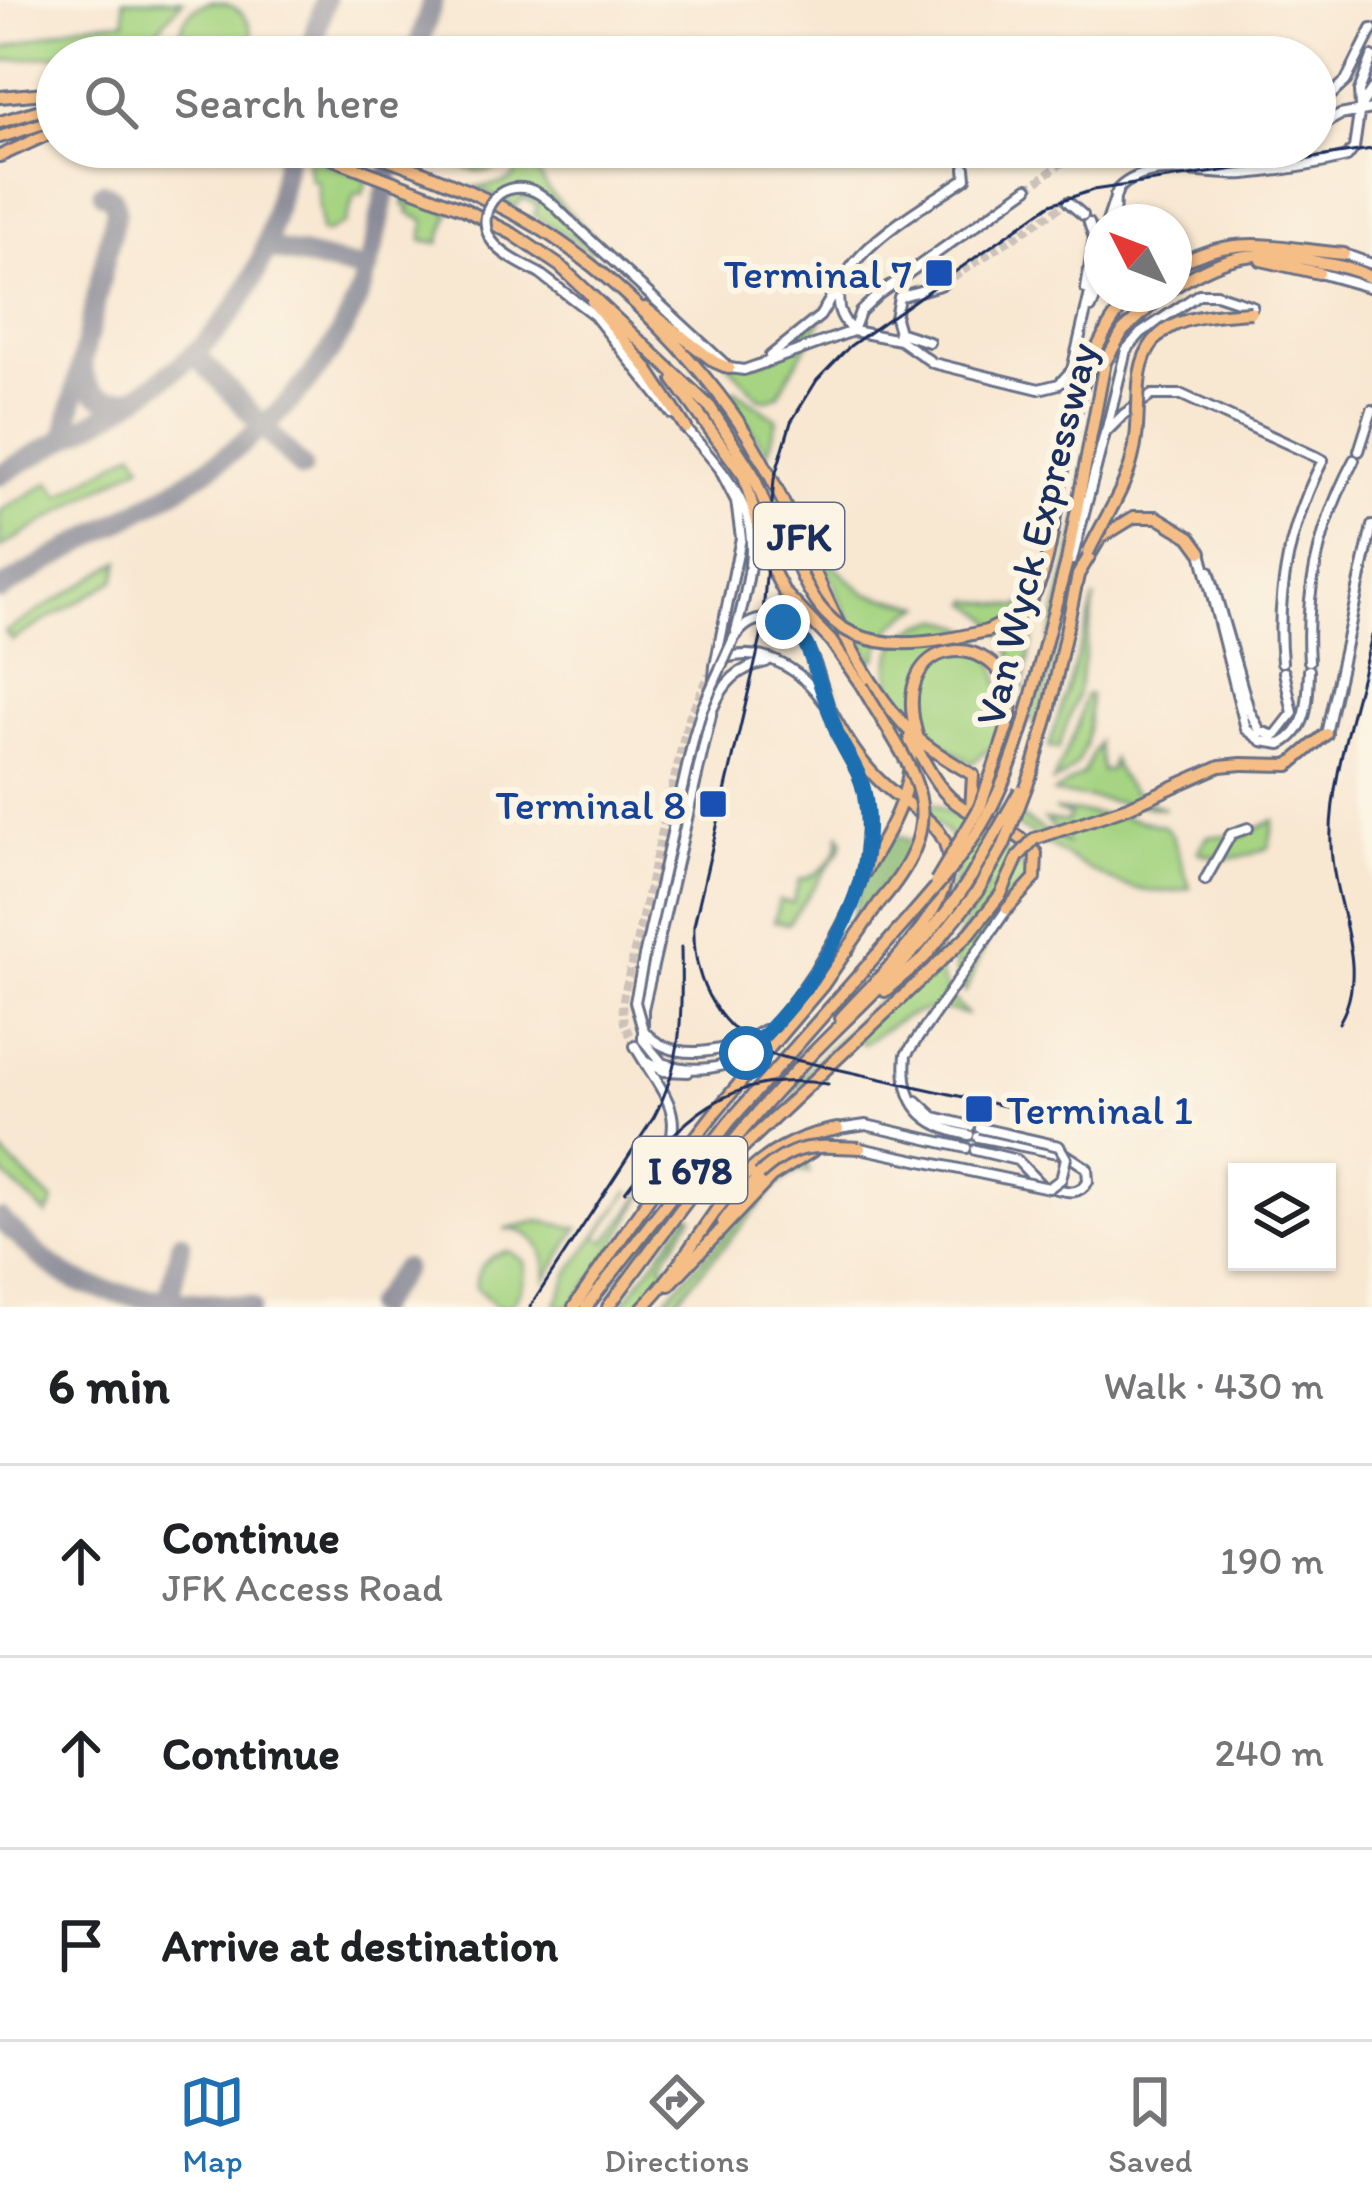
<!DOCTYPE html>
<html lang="en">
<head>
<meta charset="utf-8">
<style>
	body { margin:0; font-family:Itim,sans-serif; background:#f6f6f6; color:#202124 }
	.controls { position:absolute; right:36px; bottom:36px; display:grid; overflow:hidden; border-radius:0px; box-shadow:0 3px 9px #0004 }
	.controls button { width:108px; height:108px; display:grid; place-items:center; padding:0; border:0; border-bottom:3px solid #e0e0e0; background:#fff; color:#202124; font:60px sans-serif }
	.compass { position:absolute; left:1084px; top:204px; width:108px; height:108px; border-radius:50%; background:#fff; box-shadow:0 3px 9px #0004; rotate:312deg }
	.stop { position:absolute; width:36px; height:36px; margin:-27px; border:9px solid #1f6fb2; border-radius:50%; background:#fff }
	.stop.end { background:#1f6fb2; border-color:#fff; box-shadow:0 3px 12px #0008 }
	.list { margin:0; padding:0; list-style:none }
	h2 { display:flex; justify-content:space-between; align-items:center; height:156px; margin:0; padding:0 48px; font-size:51px }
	h2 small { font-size:39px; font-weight:400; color:#757577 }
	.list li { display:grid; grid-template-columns:78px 1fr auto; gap:36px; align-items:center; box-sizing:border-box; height:192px; padding:0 48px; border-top:3px solid #e0e0e0 }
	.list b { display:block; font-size:45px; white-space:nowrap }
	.list p { margin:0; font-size:39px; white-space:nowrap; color:#757577 }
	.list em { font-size:39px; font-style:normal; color:#757577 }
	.icon { flex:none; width:66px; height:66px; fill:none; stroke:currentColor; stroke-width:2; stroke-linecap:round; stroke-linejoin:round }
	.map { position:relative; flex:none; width:1372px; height:1307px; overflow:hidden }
	.search { position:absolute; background:#fff; box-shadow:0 3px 9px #0004; left:36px; right:36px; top:36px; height:132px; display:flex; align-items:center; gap:30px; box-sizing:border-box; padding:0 42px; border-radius:66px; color:#757577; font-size:45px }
	.sheet { height:732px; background:#fff }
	nav { display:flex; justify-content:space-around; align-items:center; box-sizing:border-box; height:168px; border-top:3px solid #e0e0e0; background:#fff; font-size:33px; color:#757577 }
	nav a { display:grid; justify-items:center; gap:6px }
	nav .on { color:#1f6fb2 }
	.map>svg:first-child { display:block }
	.green { fill:#a6d482; stroke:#608270; stroke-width:3 }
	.forest { fill:#84b670; stroke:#507267; stroke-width:3 }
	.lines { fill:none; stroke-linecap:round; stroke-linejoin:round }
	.taxiway { stroke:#8a8b98; stroke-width:21 }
	.minor-tunnel { stroke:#ccc2ba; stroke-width:8; stroke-dasharray:8 4; stroke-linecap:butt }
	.minor-casing { stroke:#686f86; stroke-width:14 }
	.highway-casing { stroke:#686f86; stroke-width:16 }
	.minor { stroke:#fff; stroke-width:8 }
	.highway { stroke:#f6be87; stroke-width:10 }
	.tram { stroke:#1b2f5e; stroke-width:3 }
	.minor-bridge-casing { stroke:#686f86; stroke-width:14; stroke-linecap:butt }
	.highway-bridge-casing { stroke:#686f86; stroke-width:16; stroke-linecap:butt }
	.minor-bridge { stroke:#fff; stroke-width:8 }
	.highway-bridge { stroke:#f6be87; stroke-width:10 }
	.route { stroke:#1f6fb2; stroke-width:15 }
	.transit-dot { fill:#1a4fb4; stroke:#fcf5e5; stroke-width:4.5 }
	.labels { text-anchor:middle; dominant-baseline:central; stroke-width:12; stroke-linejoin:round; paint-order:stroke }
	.shield { fill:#fcf5e5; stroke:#5e6a86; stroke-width:3 }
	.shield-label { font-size:39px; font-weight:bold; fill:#1b2f5e }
	.transit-label { font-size:42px; fill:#164399; stroke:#fcf5e5; text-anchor:end }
	.street-label { font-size:42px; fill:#1b2f5e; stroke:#fcf5e5 }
</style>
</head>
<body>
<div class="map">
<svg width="1372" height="1307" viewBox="0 0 1372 1307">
	<rect width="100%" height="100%" fill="#fcf5e5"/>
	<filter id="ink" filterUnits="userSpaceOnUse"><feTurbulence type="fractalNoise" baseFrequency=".00833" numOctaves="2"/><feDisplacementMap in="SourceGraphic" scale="24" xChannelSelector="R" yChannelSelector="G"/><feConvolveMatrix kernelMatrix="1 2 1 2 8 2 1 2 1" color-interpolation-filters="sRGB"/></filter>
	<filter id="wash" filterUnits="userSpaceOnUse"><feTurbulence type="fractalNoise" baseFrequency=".004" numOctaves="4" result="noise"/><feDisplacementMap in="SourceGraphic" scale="48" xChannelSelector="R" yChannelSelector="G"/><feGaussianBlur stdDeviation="2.7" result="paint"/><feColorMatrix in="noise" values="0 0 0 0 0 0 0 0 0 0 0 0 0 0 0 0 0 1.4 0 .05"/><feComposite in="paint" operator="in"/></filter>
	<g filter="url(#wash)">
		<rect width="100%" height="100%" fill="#f8e7d1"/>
		<path class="green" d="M123,0H183L153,35L134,47L0,61V49L80,24L125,21Z
			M210,2C244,2 257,26 251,57H186C175,31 182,10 210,2Z
			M418,147H461V163L471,165L472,147H509C502,196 444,158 418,147Z
			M522,147L551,194L607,250L574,219L569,225L591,246V252L534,215L538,205L522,198L516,207L476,187C503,184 522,185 522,147Z
			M307,157L368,179L362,195L355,194L345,223L326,233L321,232L317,181L310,179Z
			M406,194L450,213L439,243L422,240L425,221L408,213L410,207L403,205Z
			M830,304L778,395L767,400L758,397L713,347C773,387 789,335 830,304Z
			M1112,383L1116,384L1038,724L1030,721Z
			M735,390L777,419L768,453L729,397Z
			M134,451L142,464L0,548V511L50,482L60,496Z
			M793,512L821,555L865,593L923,606C900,617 883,631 876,658L871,660L835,590L837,588Z
			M120,561L115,580L12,640L5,632Z
			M1043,589L1023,689L1018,688C1014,652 1003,622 970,604L971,600L1019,607Z
			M1095,598L1077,695L1058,749L1049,747Z
			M942,620C1001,627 1007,696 997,743L972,763C938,742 869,695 895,647C906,629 923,623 942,620Z
			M831,682L850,728L868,756L892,781L988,834L1031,876L1001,909L965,992C940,951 965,923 987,888L967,875L941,913L957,870L950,836L867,758L848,729Z
			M1085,695H1090C1088,731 1090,766 1053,782L1078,724Z
			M1098,743L1102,771L1110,770L1113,760C1122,787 1139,799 1165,809L1054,793L1083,774Z
			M985,808L1020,817L1069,845L1045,820L1067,822L1070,815L1054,810L1120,816L1164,826L1172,834L1190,888C1112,910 1052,833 984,812Z
			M1274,820L1269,847C1245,859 1223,862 1198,852L1208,836H1242Z
			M839,832L843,841L839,851L788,924L774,921L779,900L793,903L799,880C820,876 842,855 839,832Z
			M941,942C932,972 946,995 968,1015C920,999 900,1020 863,1044L854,1037L764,1118L819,1058Z
			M0,1151L54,1202L47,1215L0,1171Z
			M807,1159L809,1173L799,1170L779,1184L679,1297L678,1304L658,1307L767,1190Z
			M630,1191L597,1237L606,1241L646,1191L607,1258L571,1307H555L570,1271Z
			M689,1214L692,1217L661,1264L667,1269L650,1288L654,1290L637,1307H621Z
			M539,1221L578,1228L546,1279C547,1250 535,1229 504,1229Z
			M509,1251L524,1261C527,1281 521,1291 510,1307H498L476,1288C474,1268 490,1253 509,1251Z"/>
		<path class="forest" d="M892,833L914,842L912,850L848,931L872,844Z"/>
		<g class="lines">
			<path class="taxiway" d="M309,57L325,0
				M415,57L433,0
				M265,247L367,271
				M196,355L302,468
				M82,364C84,392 104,405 130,398
				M65,437L116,210L113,198L103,193
				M0,475C94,419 216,372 260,263C274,227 280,186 289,147
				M0,590C123,512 283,456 350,316C375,264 382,203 395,147
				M0,1219C23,1241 45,1264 73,1279C120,1302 197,1301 250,1307
				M167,1307L181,1243
				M375,1307L403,1269"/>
		</g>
	</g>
	<g filter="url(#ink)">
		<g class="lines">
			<path class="minor-tunnel" d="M1028,188L1069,158L1146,147
				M943,284L1068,202
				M635,1046L624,1023L622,1003L688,719L709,675"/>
			<g class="minor-casing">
				<path id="minor" d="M1360,107L1359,91L1372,57
					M1315,110L1346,81L1372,29
					M1315,129L1340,115L1372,109
					M1159,147H1237
					M1068,202L1083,215
					M570,221L729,368L744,370L853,331L900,340L933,363L1039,389L1059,384L1072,370L1102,242
					M1107,222L1118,189C1151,157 1206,177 1245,174C1278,171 1315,165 1347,157L1354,148L1360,107L1372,89
					M1114,222L1115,196
					M1344,254L1372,264
					M1319,273L1372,288
					M540,274L594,315L672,414
					M1086,289L1094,238L1089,223
					M1091,308L1102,283
					M852,330C795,274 930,204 966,178L965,168
					M853,331L860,312L879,294L1028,188
					M898,332L929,342
					M899,332L895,318L899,297L943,284
					M770,356L820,316L832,296
					M683,425C755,507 765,522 736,631
					M1106,432L1126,350L1141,333L1199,294H1216L1252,306
					M1359,451L1372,410
					M721,472L736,501L741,538L715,666L711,715L643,1009V1040L662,1063C684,1071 713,1071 734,1061C775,1041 860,912 864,866C867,838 871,802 859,775C851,759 840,744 835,726
					M1201,552L1246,729L1262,741L1281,744C1309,730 1308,699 1309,670
					M1072,560L1105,433L1124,414L1152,395H1182L1323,460C1291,522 1275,593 1282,662
					M1209,571L1249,710L1260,731L1275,736
					M734,638C743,626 751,619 767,619C811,620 819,679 830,712
					M725,658C766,646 802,671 824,702
					M1309,661C1304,590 1321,522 1354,460
					M713,708C724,682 738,668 766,662
					M1326,734L1372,526
					M1275,736L1293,713L1284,672
					M1205,880L1231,834L1248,828
					M644,957L694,736
					M643,1030C673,1066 729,1052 764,1030
					M635,1046C669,1105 688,1110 658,1180
					M646,1062L664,1071L688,1072
					M917,1101L934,1117L970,1126
					M838,1129L866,1125L966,1148
					M969,1135C923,1126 901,1104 906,1055L1007,909
					M978,1137L1067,1155L1087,1168L1088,1181C1078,1197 1065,1191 1050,1187
					M975,1150L1017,1160L1040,1184"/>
			</g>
			<g class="highway-casing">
				<path id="highway" d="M0,97L57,92
					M0,122L57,105
					M0,137L57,119
					M302,147L462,208L513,234L560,266L710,407L753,474L773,525L783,531
					M355,147C417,169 482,193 539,228C617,276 715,375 759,455C809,543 837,652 906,727C924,747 950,761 973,775L971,812
					M0,156L57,130
					M1261,260L1319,273
					M1174,267C1236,231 1279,249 1344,254
					M1174,287C1227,253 1257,248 1318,262C1336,266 1356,268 1372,279
					M592,301L646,367L686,428
					M645,308L715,362L729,368
					M674,380L744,476L768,561L784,592L831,641L862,686
					M987,631C1003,623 1021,615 1031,599C1047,574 1051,538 1056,510C1069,435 1080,351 1133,294
					M829,709C844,736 860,763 883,784C899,799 919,810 934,826C988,883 877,977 841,1018
					M1027,713L1067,561L1105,362L1123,331L1164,294
					M917,735C887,633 999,628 1010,698C1013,712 1006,731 1002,744
					M910,737C926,762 936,791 962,807C988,824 1016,828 1036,853L1035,878L1007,909
					M1242,764L1289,765L1326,734
					M1032,772L1048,716L1078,575L1100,538L1134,517H1157L1190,537L1201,552
					M864,873C888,834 916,787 910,739
					M885,991L924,958L977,892
					M720,1169L970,933L1001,894
					M723,1222L759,1175
					M669,1285L771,1177L817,1148
					M574,1307L653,1192L716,1111L823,985L879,903
					M586,1307L730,1121L888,942
					M608,1307C665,1231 720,1152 785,1082C848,1013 920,957 971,877
					M643,1307C712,1238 727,1147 838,1129"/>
			</g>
			<use href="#minor" class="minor"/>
			<use href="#highway" class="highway"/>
			<path class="tram" d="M1339,1023C1372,967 1333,907 1331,845C1328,784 1358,697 1372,635
				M1085,1124L773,1055C719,1030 692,984 694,925L761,638L774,479L791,422L817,380L850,346L1051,204L1093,190L1372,149
				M625,1192C681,1119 727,1070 828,1084
				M530,1307L654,1117C684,1061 682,1009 681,947"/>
			<g class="minor-bridge-casing">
				<path id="minor-bridge" d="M540,274C524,265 503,256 492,241C475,217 494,184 523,188C542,190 557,209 570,221
					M694,736L702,709L734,638
					M643,1030L635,1002L644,957
					M860,1148L1049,1188L1061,1179L1066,1158L1059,1146L980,1128"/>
			</g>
			<g class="highway-bridge-casing">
				<path id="highway-bridge" d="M783,531C795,558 805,592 826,614C866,658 937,642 987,631
					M1088,553C1102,523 1124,491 1132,459C1139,434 1137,410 1139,384C1144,316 1197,316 1251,312
					M862,686C912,773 958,812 879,903
					M971,877L1020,791
					M936,881L980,807L1002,744
					M977,892L1004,845L1032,772
					M1001,894L1018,857L1034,839L1128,807L1220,766L1242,764
					M888,942C962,858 996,824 1027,713
					M759,1175C795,1142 814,1146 860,1148"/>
			</g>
			<use href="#minor-bridge" class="minor-bridge"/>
			<use href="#highway-bridge" class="highway-bridge"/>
		</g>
	</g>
	<g class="lines" filter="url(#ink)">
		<path class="route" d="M746,1053C814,988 884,892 864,792C860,770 845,753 837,733C826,704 818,674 806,645L797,632L783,622"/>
	</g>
	<g class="transit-dot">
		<rect x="924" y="258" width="30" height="30" rx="6"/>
		<rect x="698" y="789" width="30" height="30" rx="6"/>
		<rect x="964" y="1094" width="30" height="30" rx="6"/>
	</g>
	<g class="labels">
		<g class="shield">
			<rect x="754" y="503" width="90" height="66" rx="9"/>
			<rect x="633" y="1137" width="114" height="66" rx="9"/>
		</g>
		<g class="shield-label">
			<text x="799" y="536">JFK</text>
			<text x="690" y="1170">I 678</text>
		</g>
		<g class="transit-label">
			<text x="912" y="273">Terminal 7</text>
			<text x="686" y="804">Terminal 8</text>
			<text x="1006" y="1109" text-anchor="start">Terminal 1</text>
		</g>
		<g class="street-label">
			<text transform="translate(1036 534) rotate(-76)">Van Wyck Expressway</text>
		</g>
	</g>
</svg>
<div class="controls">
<button><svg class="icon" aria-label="layers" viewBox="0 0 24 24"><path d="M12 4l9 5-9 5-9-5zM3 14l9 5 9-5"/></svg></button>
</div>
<svg class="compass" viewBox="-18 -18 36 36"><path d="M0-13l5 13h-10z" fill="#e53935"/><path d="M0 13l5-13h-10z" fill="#757577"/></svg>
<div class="stop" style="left:746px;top:1053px"></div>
<div class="stop end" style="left:783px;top:622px"></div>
<div class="search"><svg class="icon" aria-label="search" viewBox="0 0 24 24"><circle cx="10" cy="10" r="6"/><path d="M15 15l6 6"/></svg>Search here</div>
</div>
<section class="sheet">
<h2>6 min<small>Walk · 430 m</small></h2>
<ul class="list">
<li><svg class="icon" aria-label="ahead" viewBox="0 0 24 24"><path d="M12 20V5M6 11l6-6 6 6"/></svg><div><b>Continue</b><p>JFK Access Road</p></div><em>190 m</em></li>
<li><svg class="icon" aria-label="ahead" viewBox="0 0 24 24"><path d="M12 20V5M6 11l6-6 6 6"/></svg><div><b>Continue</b></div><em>240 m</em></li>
<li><svg class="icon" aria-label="arrive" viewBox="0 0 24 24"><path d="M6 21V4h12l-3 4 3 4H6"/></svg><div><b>Arrive at destination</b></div></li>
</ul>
</section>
<nav>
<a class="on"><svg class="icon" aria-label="map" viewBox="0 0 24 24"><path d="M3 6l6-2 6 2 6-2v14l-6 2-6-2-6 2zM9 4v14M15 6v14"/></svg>Map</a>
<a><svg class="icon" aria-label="directions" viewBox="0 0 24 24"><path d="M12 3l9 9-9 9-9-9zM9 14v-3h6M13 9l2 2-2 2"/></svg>Directions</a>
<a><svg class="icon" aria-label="saved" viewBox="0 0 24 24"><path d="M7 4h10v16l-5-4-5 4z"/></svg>Saved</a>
</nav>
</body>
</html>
